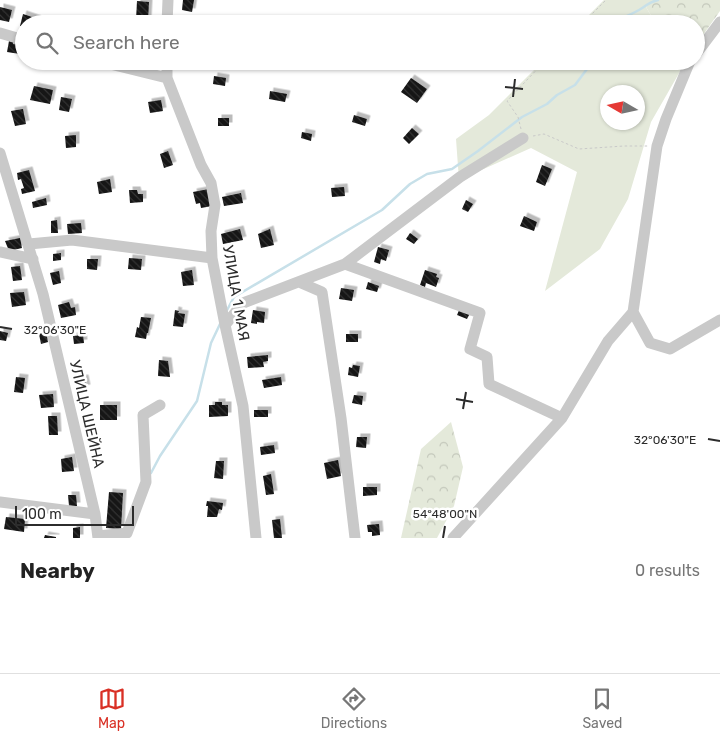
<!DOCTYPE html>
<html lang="en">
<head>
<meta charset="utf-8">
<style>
	body { margin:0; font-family:Rubik,sans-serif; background:#f2f2f2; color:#222 }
	.compass { position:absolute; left:600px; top:85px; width:45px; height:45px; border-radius:50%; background:#fff; box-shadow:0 1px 4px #0004; rotate:279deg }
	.scale { position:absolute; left:15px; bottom:12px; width:119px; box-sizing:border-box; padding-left:5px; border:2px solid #2c2c2c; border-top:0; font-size:14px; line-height:18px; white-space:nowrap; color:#2c2c2c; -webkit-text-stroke:4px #fff; paint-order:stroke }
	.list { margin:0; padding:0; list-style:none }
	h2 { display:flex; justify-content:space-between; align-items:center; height:65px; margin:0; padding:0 20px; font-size:21px }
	h2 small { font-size:16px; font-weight:400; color:#767676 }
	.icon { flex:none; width:28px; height:28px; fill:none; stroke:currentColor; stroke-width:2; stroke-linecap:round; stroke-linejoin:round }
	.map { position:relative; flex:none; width:720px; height:538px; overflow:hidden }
	.search { position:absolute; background:#fff; box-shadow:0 1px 4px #0004; left:15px; right:15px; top:15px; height:55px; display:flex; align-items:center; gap:12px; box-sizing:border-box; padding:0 18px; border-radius:28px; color:#767676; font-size:19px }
	.sheet { height:135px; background:#fff }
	nav { display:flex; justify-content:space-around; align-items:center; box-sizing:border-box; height:70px; border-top:1px solid #e0e0e0; background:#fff; font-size:14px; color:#767676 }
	nav a { display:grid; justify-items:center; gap:2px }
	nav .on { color:#d93025 }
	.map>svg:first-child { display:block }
	.grass { fill:#e4e9da; fill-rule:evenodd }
	.forest { fill:url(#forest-crowns) }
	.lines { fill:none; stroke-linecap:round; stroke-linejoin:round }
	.stream { stroke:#c7e0e9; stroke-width:2.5 }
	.building { fill:url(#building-back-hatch); filter:url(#shadow) }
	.path { stroke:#c9c9c9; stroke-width:1; stroke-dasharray:2.5 2.5; stroke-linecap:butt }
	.minor { stroke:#c9c9c9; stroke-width:11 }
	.ticks { fill:none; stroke:#2c2c2c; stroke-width:2 }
	.labels { text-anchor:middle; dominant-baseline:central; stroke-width:5; stroke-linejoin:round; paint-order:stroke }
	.street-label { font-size:15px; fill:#2c2c2c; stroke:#fff }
	.ticks-label { font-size:12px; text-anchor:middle; fill:#2c2c2c; stroke:#fff; stroke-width:5; stroke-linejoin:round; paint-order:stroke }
</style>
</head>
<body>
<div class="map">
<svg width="720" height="538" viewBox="0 0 720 538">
	<defs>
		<pattern id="forest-crowns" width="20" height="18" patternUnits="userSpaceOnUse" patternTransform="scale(1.25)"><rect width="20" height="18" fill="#e4e9da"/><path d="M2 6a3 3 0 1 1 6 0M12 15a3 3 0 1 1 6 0" fill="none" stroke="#c4c8bb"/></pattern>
		<pattern id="building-back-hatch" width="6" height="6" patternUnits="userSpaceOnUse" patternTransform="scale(1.25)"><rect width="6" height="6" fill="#131313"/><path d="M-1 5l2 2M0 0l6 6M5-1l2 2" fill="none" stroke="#363636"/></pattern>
		<filter id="shadow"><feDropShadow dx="3.5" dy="-3.5" stdDeviation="0" flood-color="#0004"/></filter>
	</defs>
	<rect width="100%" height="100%" fill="#fff"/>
	<path class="grass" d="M604,0H654L646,7L656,24H580Z
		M543,61H678L682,68L651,122L628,199L600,249L545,291L577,172L531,148L459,180L456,139L489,115ZM608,92H638V122H608Z"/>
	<path class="forest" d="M654,0H720V11L696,45V24H656L646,7Z
		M451,422L463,467L454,506L437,538H401L421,449Z"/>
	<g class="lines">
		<path class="stream" d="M611,24V21C621,19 630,15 639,10C647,6 648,2 658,0
			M226,312L234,297L382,210L410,184L427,174L452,169L478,151L522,117L547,104L557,95L575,85L593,61
			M151,473L160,456L197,401L211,343L220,324"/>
	</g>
	<path class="building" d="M183,0H194L192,12L182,10Z
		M137,1L149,2L148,21L136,20Z
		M0,7L12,10L9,22L0,20Z
		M23,14L38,19L37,24H24V27L20,26Z
		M9,41L13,42V44L21,45L20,54L7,52Z
		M67,61H85L84,67L76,65L75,70L65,67Z
		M214,76L226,78L225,86L213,84Z
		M411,78L427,89L417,103L401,92Z
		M34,86L53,90L50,104L30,100Z
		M270,91L287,94L285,102L269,99Z
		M61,97L72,99L69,112L59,110Z
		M161,100L163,111L150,113L148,102Z
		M23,109L26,124L15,126L11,111Z
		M354,115L367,119L365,126L352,122Z
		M218,118H229V126H218Z
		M412,128L419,134L409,144L403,138Z
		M302,132L312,134L311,141L301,138Z
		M76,135V147L66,148L65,136Z
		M168,151L173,165L164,168L160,154Z
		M542,165L552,169L545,186L536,182Z
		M29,170L35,191L22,194L21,189L24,188L21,179L18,180L17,173Z
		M110,179L112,192L99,194L97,182Z
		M344,187L345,196L332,197L331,188Z
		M209,189L212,206L201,208L200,203L196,204L193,192Z
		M129,190H137L138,194H143V202L130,203Z
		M241,193L243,203L224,206L222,197Z
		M46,198L47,205L33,208L32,202Z
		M466,200L473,204L468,212L462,209Z
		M524,216L537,222L534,231L520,226Z
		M57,220L58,233H51V221Z
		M81,223L82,233L68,234L67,224Z
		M240,229L243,240L223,244L221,234Z
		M270,229L274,245L261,248L258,234Z
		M410,233L418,239L414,244L406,239Z
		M20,238L22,248L9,251L5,241Z
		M378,247L389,250L386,261L381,259L380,264L374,262Z
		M61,253V260L53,261V254Z
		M129,258L142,259L141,270L128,269Z
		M87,259H98L97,270L87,269Z
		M20,266L22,280L13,281L11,267Z
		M192,270L194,285L183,286L181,272Z
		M425,270L437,274L436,277L439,278L436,287L426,283L425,287L420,285Z
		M59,271L61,283L53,285L50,273Z
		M368,282L379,286L377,292L366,289Z
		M341,288L354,290L352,301L339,299Z
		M24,292L26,305L12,307L10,293Z
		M69,302L71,308L75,307L76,315L61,318L58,305Z
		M460,308L470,313L467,319L457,315Z
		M175,310L179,311L178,313L185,314L183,327L173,326Z
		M253,310L265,312L264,323L257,322V324L251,323Z
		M141,317L151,318L148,333H147L146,339L135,337L137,327L139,328Z
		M0,331L8,333L6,341L0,340Z
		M46,332L48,342L41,344L39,334Z
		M346,334H358V342H346Z
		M83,335L84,343L74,344L73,336Z
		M268,355V361L263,362L264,367L248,368L247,357Z
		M159,360L168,361L170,377L158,376Z
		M353,365L360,366L358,377L348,375L349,367L352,368Z
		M16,377L25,378L23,393L14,392Z
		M281,377L282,385L264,388L262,380Z
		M85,378L87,388L80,389L78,379Z
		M53,394L54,407L41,408L39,395Z
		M354,395L363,396L362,405L352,403Z
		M215,402H222V405H228V416L209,417V405H215Z
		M100,405H117V420H100Z
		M254,410H268V417H254Z
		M48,416H57L58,435H49Z
		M357,437H367L366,448L356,447Z
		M274,445L275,453L261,455L260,447Z
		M72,457L74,471L62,472L61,459Z
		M338,460L341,476L327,479L324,463Z
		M216,461H224L223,479L214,478Z
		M271,474L274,494L266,495L263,476Z
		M363,487H377V495L363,496Z
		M109,492L123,493L121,529L106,528Z
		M68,495H76L77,506H69Z
		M207,501L223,503L222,510L219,509L217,517H207L208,506H206Z
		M6,517L25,519L24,532L4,529Z
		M280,519L282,538H274L272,520Z
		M379,524L380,535L372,536V532H368L367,525Z
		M80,527V538H73V528Z
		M45,535L56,537V538H44Z"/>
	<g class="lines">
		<path class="path" d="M582,24L606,0
			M521,129L518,117L507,101L545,61
			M533,136L544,134L579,149L624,146H648"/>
		<path class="minor" d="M167,24L168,0
			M0,33L24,40
			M696,54L720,22
			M98,61L167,78
			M167,61V78L201,165L211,183L215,205L211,231L212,258L225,325L243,406L256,538
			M0,153L43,294L95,514L98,538
			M29,244L72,240L212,258
			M0,252L33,259
			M345,264L480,313L470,349L487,357L489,384L562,418
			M299,282L322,292L341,418L355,538
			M633,312L650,343L670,349L720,320
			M225,325L243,303L345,264L460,177L523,138
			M0,502L95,514
			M98,536L127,533L146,482L143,415L160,405
			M453,538L562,418L608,341L633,312L657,146L666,119L690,61"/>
	</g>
	<path class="ticks" d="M505,87L523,89M513,97L515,79M0,327L12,329M456,399L473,402M463,409L466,392M708,439L720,441M443,538L445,526"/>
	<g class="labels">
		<g class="street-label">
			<text transform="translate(236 293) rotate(80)">УЛИЦА 1 МАЯ</text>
			<text transform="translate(87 414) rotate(77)">УЛИЦА ШЕЙНА</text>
		</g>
	</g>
	<g class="ticks-label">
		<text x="55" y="334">32°06'30"E</text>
		<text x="665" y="444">32°06'30"E</text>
		<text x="445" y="518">54°48'00"N</text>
	</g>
</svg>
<svg class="compass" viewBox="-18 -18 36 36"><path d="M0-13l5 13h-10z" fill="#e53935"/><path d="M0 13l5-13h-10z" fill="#767676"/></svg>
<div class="scale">100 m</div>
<div class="search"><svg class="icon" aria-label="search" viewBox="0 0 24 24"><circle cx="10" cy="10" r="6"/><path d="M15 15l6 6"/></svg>Search here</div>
</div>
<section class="sheet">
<h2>Nearby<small>0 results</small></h2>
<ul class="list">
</ul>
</section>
<nav>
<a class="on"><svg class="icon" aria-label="map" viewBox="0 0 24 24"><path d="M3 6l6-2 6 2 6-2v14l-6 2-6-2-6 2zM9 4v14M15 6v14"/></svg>Map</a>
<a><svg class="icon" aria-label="directions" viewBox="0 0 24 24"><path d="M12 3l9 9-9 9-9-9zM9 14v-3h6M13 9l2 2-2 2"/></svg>Directions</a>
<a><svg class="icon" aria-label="saved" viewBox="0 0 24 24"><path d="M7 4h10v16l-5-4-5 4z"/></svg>Saved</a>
</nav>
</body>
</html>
